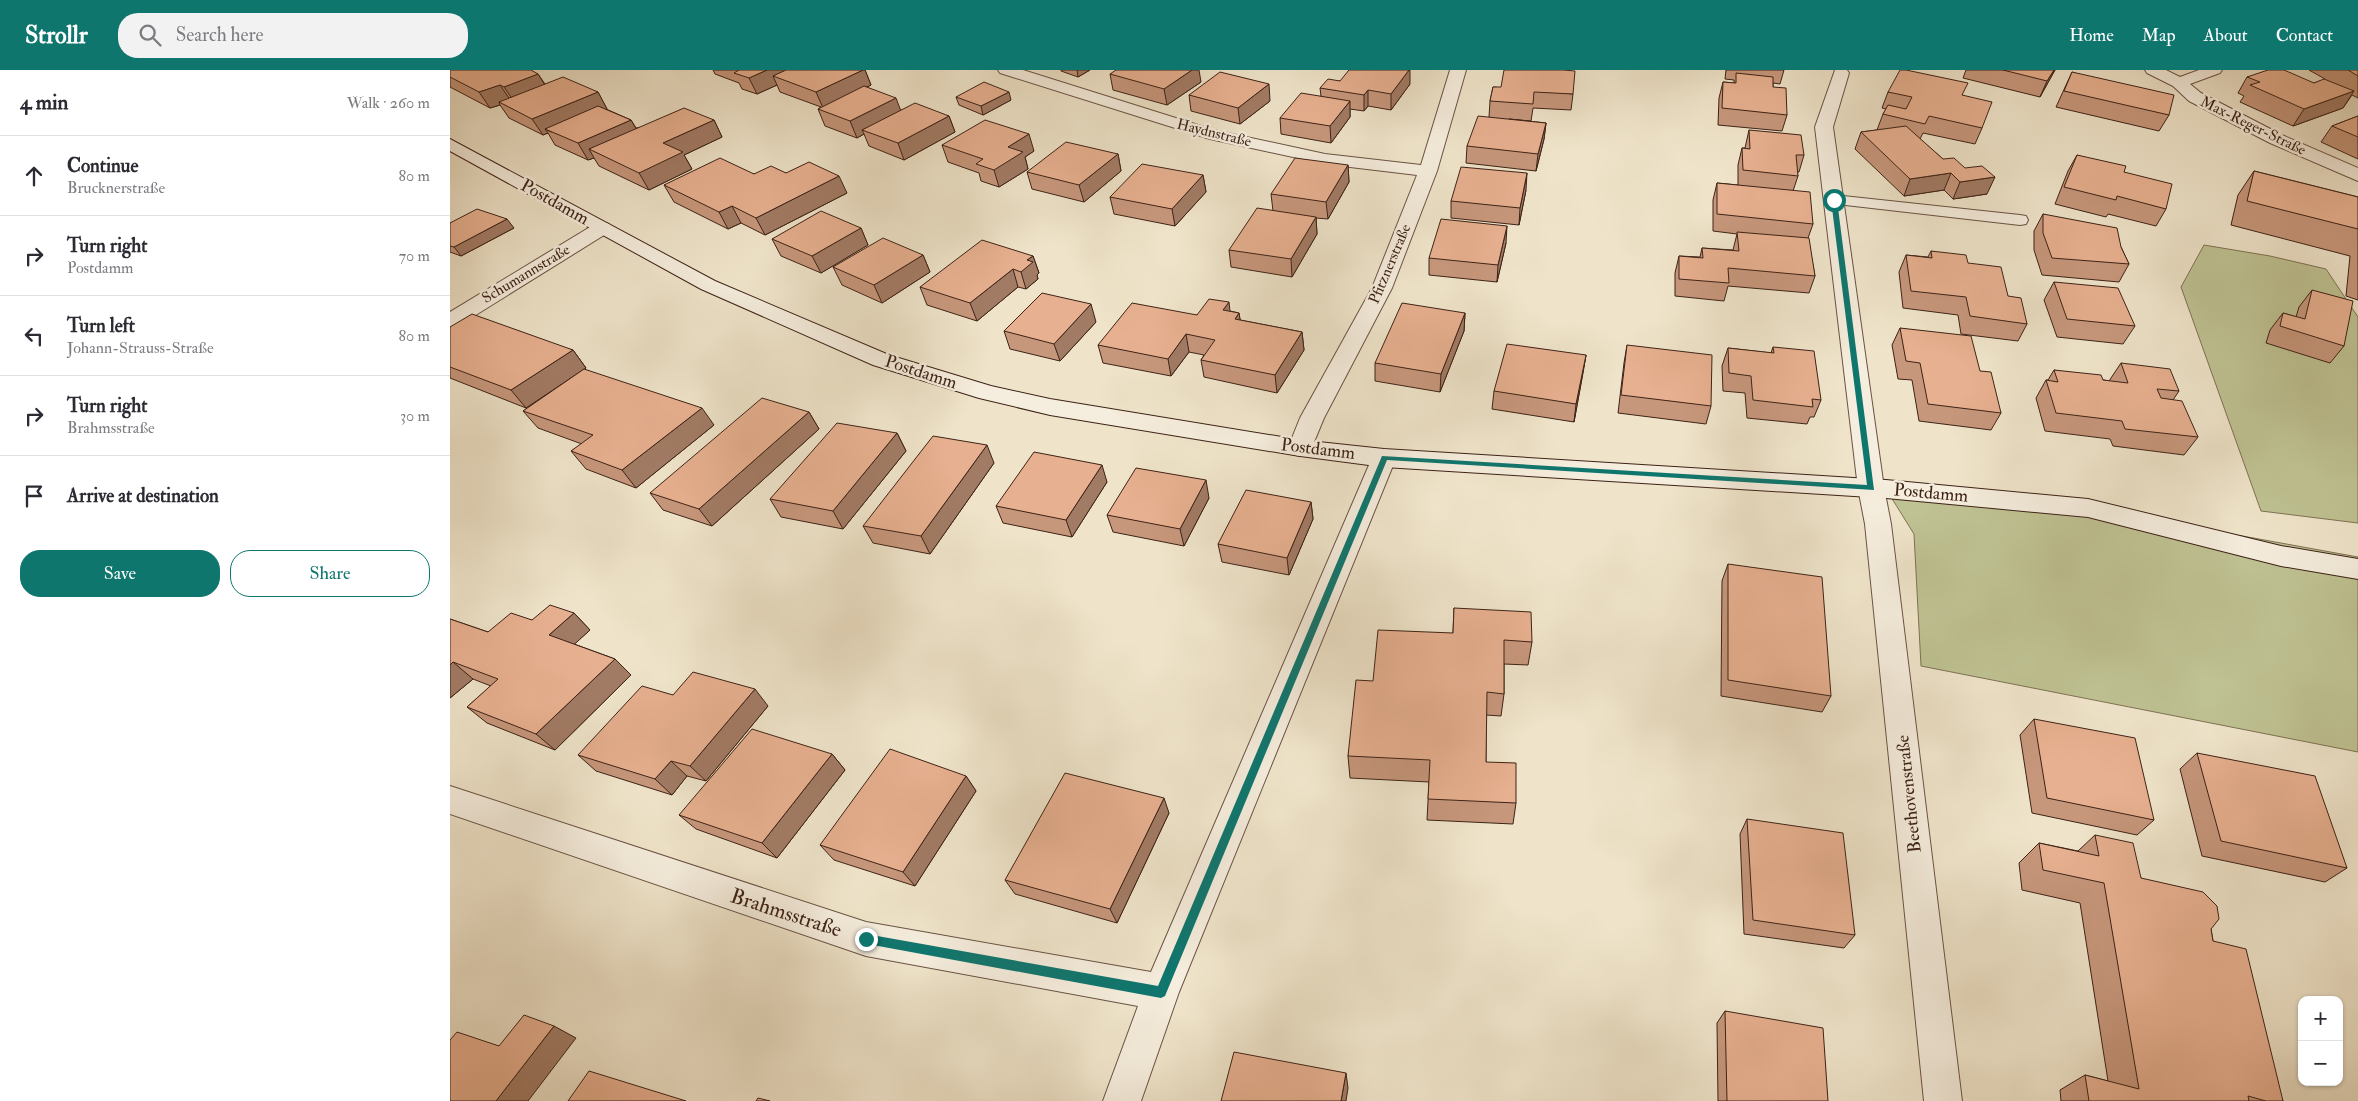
<!DOCTYPE html>
<html lang="en">
<head>
<meta charset="utf-8">
<style>
	body { margin:0; font-family:"IM FELL Double Pica",serif; background:#f2f2f3; color:#2b2b33 }
	.controls { position:absolute; right:15px; bottom:15px; display:grid; overflow:hidden; border-radius:10px; box-shadow:0 1px 4px #0004 }
	.controls button { width:45px; height:45px; display:grid; place-items:center; padding:0; border:0; border-bottom:1px solid #e1e1e2; background:#fff; color:#2b2b33; font:25px sans-serif }
	.stop { position:absolute; width:15px; height:15px; margin:-11px; border:4px solid #0f766e; border-radius:50%; background:#fff }
	.stop.end { background:#0f766e; border-color:#fff; box-shadow:0 1px 5px #0008 }
	.list { margin:0; padding:0; list-style:none }
	h2 { display:flex; justify-content:space-between; align-items:center; height:65px; margin:0; padding:0 20px; font-size:21px }
	h2 small { font-size:16px; font-weight:400; color:#7c7c81 }
	.list li { display:grid; grid-template-columns:32px 1fr auto; gap:15px; align-items:center; box-sizing:border-box; height:80px; padding:0 20px; border-top:1px solid #e1e1e2 }
	.list b { display:block; font-size:19px; white-space:nowrap }
	.list p { margin:0; font-size:16px; white-space:nowrap; color:#7c7c81 }
	.list em { font-size:16px; font-style:normal; color:#7c7c81 }
	.actions { display:flex; gap:10px; padding:15px 20px }
	.actions a { flex:1; padding:11px 0; border:1px solid #0f766e; border-radius:20px; text-align:center; font-size:18px; color:#0f766e }
	.actions .main { background:#0f766e; color:#fff }
	.icon { flex:none; width:28px; height:28px; fill:none; stroke:currentColor; stroke-width:2; stroke-linecap:round; stroke-linejoin:round }
	.map { position:relative; flex:none; width:1908px; height:1031px; overflow:hidden }
	header { display:flex; align-items:center; gap:30px; box-sizing:border-box; height:70px; padding:0 25px; background:#0f766e; color:#fff }
	header strong { font-size:24px }
	nav { display:flex; gap:28px; margin-inline-start:auto; font-size:18px }
	.search { width:350px; height:45px; background:#f2f2f3; display:flex; align-items:center; gap:12px; box-sizing:border-box; padding:0 18px; border-radius:20px; color:#7c7c81; font-size:19px }
	main { display:flex }
	aside { flex:1; background:#fff }
	.map>svg:first-child { display:block }
	.green { fill:#bfc293; stroke:#7e7254 }
	.lines { fill:none; stroke-linecap:round; stroke-linejoin:round }
	.lane-casing { stroke:#6a5243; stroke-width:2 }
	.street-casing { stroke:#6a5243; stroke-width:2 }
	.secondary-casing { stroke:#3d2216; stroke-width:2 }
	.lane { fill:#f5eddd; fill-rule:evenodd }
	.street { fill:#f5eddd; fill-rule:evenodd }
	.secondary { fill:#f5eddd; fill-rule:evenodd }
	.wall { fill:#c7977c; stroke:#3d2216 }
	.shaded-wall { fill:#a27b65; stroke:#3d2216 }
	.building { fill:#e7b090; stroke:#3d2216 }
	.route { fill:#0f766e }
	.labels { text-anchor:middle; dominant-baseline:central; stroke-width:5; stroke-linejoin:round; paint-order:stroke }
	.far-street-label { font-size:15px; fill:#3d2216; stroke:#f5eddd }
	.street-label { font-size:18px; fill:#3d2216; stroke:#f5eddd }
	.near-street-label { font-size:21px; fill:#3d2216; stroke:#f5eddd }
</style>
</head>
<body>
<header>
<strong>Strollr</strong>
<div class="search"><svg class="icon" aria-label="search" viewBox="0 0 24 24"><circle cx="10" cy="10" r="6"/><path d="M15 15l6 6"/></svg>Search here</div>
<nav><a>Home</a><a>Map</a><a>About</a><a>Contact</a></nav>
</header>
<main>
<aside>
<h2>4 min<small>Walk · 260 m</small></h2>
<ul class="list">
<li><svg class="icon" aria-label="ahead" viewBox="0 0 24 24"><path d="M12 20V5M6 11l6-6 6 6"/></svg><div><b>Continue</b><p>Brucknerstraße</p></div><em>80 m</em></li>
<li><svg class="icon" aria-label="right" viewBox="0 0 24 24"><path d="M7 20v-9h11M14 6l5 5-5 5"/></svg><div><b>Turn right</b><p>Postdamm</p></div><em>70 m</em></li>
<li><svg class="icon" aria-label="left" viewBox="0 0 24 24"><path d="M17 20v-9H6M10 6l-5 5 5 5"/></svg><div><b>Turn left</b><p>Johann-Strauss-Straße</p></div><em>80 m</em></li>
<li><svg class="icon" aria-label="right" viewBox="0 0 24 24"><path d="M7 20v-9h11M14 6l5 5-5 5"/></svg><div><b>Turn right</b><p>Brahmsstraße</p></div><em>30 m</em></li>
<li><svg class="icon" aria-label="arrive" viewBox="0 0 24 24"><path d="M6 21V4h12l-3 4 3 4H6"/></svg><div><b>Arrive at destination</b></div></li>
</ul>
<div class="actions"><a class="main">Save</a><a>Share</a></div>
</aside>
<div class="map">
<svg width="1908" height="1031" viewBox="0 0 1908 1031">
	<rect width="100%" height="100%" fill="#efe4ca"/>
	<filter id="stains"><feTurbulence type="fractalNoise" baseFrequency=".004" numOctaves="4"/><feColorMatrix values="0 0 0 0 .2 0 0 0 0 .09 0 0 0 0 .02 0 0 0 .5 -.17"/></filter>
	<radialGradient id="worn" r=".72"><stop offset=".6" stop-color="#630" stop-opacity="0"/><stop offset="1" stop-color="#630" stop-opacity=".3"/></radialGradient>
	<path class="green" d="M1754,175L1820,186L1876,199L1908,247V453L1811,441L1731,217Z
		M1436,419L1638,438L1908,487V682L1471,596L1464,464Z"/>
	<g class="lines">
		<g class="lane-casing">
			<path id="lane" d="M1384,125L1570,145L1576,146L1578,150L1576,154L1570,155L1378,133L1376,130L1378,127Z"/>
		</g>
		<g class="street-casing">
			<path id="street" d="M548,0H573L764,60L875,84L971,95L1000,0H1016L987,101L942,218L874,348L859,384L850,386L841,384L838,378L850,348L922,218L967,105L875,94L760,69L550,3Z
				M1385,0H1397L1399,3L1383,57L1434,418L1441,454L1512,1031H1474L1415,454L1408,418L1365,57Z
				M1695,0H1716L1730,7L1749,0H1772L1770,3L1740,14L1751,23L1832,65L1908,98V111L1820,73L1739,31L1723,16L1697,3Z
				M152,152L159,154L162,158L159,162L8,256L0,258V242L145,154Z
				M934,379L943,382L946,388L729,922L691,1031H653L688,936L416,886L0,744V716L416,852L701,902L922,388L925,382Z"/>
		</g>
		<g class="secondary-casing">
			<path id="secondary" d="M0,69L265,211L439,285L541,316L600,329L850,370L934,379L1436,410L1638,429L1831,476L1908,489V509L1831,496L1638,447L1436,428L934,397L850,386L600,345L529,328L423,295L251,219L0,81Z"/>
		</g>
		<use href="#lane" class="lane"/>
		<use href="#street" class="street"/>
		<use href="#secondary" class="secondary"/>
	</g>
	<path class="wall" d="M0,0L88,4L95,14L148,22L157,39H156L181,50L186,58L264,50L272,67L234,85L242,99L199,120L149,96L144,88L138,90L105,75L98,63L93,65L59,48L50,35L40,38L0,17Z
		M263,0H415L421,15L417,17L451,40L499,46L505,62L454,90L419,76L414,64L407,68L375,56L368,39L371,37L330,22L327,15L307,24L292,19L289,13L265,4Z
		M611,0H640L628,7L611,1Z
		M1276,0H1334L1330,14L1323,13V17L1337,45L1332,61L1268,55L1269,28L1273,12L1284,13V10L1275,9Z
		M1516,0H1605L1590,27L1513,8Z
		M1859,0H1908V28L1902,25L1893,38L1843,56L1790,32L1794,26L1788,23L1797,7L1864,13L1875,9Z
		M1622,2L1719,45L1709,61L1606,37Z
		M660,4L751,12L717,35L663,20Z
		M890,11L960,14L941,40L918,36L914,41L900,39V47L881,73L831,64L830,48L871,26L870,18Z
		M1043,17L1123,24L1121,40L1083,38L1081,51L1059,49L1096,53L1094,69L1086,101L1016,93L1017,76L1039,47L1040,31Z
		M1438,22L1513,25L1532,58L1525,74L1473,63L1470,69L1493,89L1537,124L1503,129L1494,120L1454,126L1405,79L1411,62L1427,60L1433,44L1436,39L1432,38Z
		M739,25L820,31L790,54L741,41Z
		M506,27L561,30L533,45L509,35Z
		M1908,46V89L1871,72L1882,56Z
		M1299,60L1354,85L1349,102H1347L1348,106L1343,121L1363,154L1358,168L1365,206L1359,223L1278,216L1274,231L1225,226V203L1229,186L1250,187L1252,178L1283,180L1287,164L1263,161V130L1267,113L1288,115V95L1292,78H1295Z
		M492,75L584,81L575,87L578,99L549,117L531,111L529,103L498,92Z
		M668,84L671,101L634,132L582,119L577,102Z
		M1627,85L1674,102L1716,139L1706,156L1658,144L1656,147L1605,134L1618,101Z
		M898,95L899,112L878,149L866,148L867,164L842,207L781,197L779,180L823,141L821,124Z
		M1804,101L1908,127V230L1896,226L1900,186L1781,155L1788,125Z
		M336,103L397,123L315,165L291,153L278,159L224,132L214,115L304,104Z
		M753,105L756,122L725,156L664,144L660,127Z
		M1076,120L1069,155L1001,148V131Z
		M1593,144L1671,177L1679,194L1669,212L1592,205L1584,180V161Z
		M0,153L64,158L11,186L0,182Z
		M411,158L418,175L371,203L331,186L322,169Z
		M1056,173L1047,212L979,205V188Z
		M1481,181L1518,193L1558,226L1577,254L1568,271L1511,264L1508,245L1453,238L1449,202L1456,185L1478,187Z
		M473,185L480,202L432,233L392,215L383,197Z
		M583,186L589,203L587,205L588,209L576,219L568,217L527,251L477,235L470,217Z
		M1604,212L1685,256L1673,274L1607,267L1594,230Z
		M1862,220L1894,276L1880,293L1816,273L1820,260L1833,243L1846,247L1849,237Z
		M780,241L789,243L790,250L852,262L854,280L827,323L754,307L751,290L754,285L739,282L721,306L653,293L648,275L747,245Z
		M1015,243L1014,261L990,322L925,311V293Z
		M646,252L610,291L560,279L554,261Z
		M0,257L123,280L136,298L134,299L264,355L186,418L136,399L121,381L132,374L88,358L73,341L113,313L76,338L0,308Z
		M1450,258L1530,301L1551,343L1541,360L1469,351L1462,310L1448,309L1442,275Z
		M1177,275L1261,336L1256,354L1168,343L1174,293Z
		M1323,277L1371,330L1364,347H1360L1357,354L1297,348L1295,323L1273,321L1272,296L1278,278L1321,283Z
		M1136,285L1124,352L1042,339L1044,321Z
		M1671,293L1729,321L1723,330L1748,367L1734,385L1663,376L1660,369L1595,361L1586,328L1596,310H1598L1604,300L1659,311Z
		M359,342L369,359L262,456L213,440L200,423Z
		M447,363L456,381L393,459L331,447L320,429Z
		M544,393L480,484L423,473L413,456Z
		M657,412L622,467L553,453L546,436Z
		M759,428L734,476L663,462L657,445Z
		M861,432L863,449L839,505L772,492L768,474Z
		M1278,494L1381,626L1372,642L1271,626L1272,511Z
		M1004,538L1082,572L1078,595L1054,594V624L1051,646L1036,645V692L1066,733L1063,754L977,750L979,712L900,708L898,686L923,611L1003,563Z
		M124,543L140,560L124,574L165,589L181,605L105,680L37,653L17,637L41,616L23,609L0,628V549L38,562L82,550Z
		M223,625L318,636L256,711L237,706L222,725L146,701L128,685Z
		M1584,649L1704,750L1687,765L1582,743L1570,665Z
		M1747,683L1897,798L1875,812L1752,786L1730,699Z
		M382,684L395,700L327,788L246,759L229,745Z
		M516,706L526,721L465,816L384,790L370,775Z
		M719,743L667,853L565,824L555,810Z
		M1297,749L1405,865L1394,878L1294,864L1290,764Z
		M1645,765L1691,808L1761,859L1763,871L1833,1031H1611L1610,1020L1635,1005L1658,1011L1630,833L1572,820L1569,793L1589,773L1628,781Z
		M1275,941L1378,1031H1268L1267,953Z"/>
	<path class="shaded-wall" d="M317,0H338L323,6L327,15L307,24L299,8Z
		M413,0H415L421,15L373,38L366,22Z
		M627,0H640L628,7Z
		M742,0H749L751,12L717,35L714,19Z
		M959,0H960V14L941,40V24Z
		M1604,0H1605L1601,7L1590,27L1597,11Z
		M88,4L98,20L65,33L54,17Z
		M819,14L820,31L790,54L788,38Z
		M50,15L61,31L49,32L50,35L40,38L29,22Z
		M918,20V36L914,41V25Z
		M1904,21L1893,38L1843,56L1854,39Z
		M148,22L157,39L101,62L95,59L98,63L93,65L82,49Z
		M559,22L561,30L533,45L531,36Z
		M446,28L452,44L412,60L414,64L407,68L400,51Z
		M900,31V47L881,73L880,56Z
		M499,46L505,62L454,90L448,73Z
		M181,50L191,67L139,79L144,88L138,90L128,73Z
		M264,50L272,67L234,85L242,99L199,120L189,103L213,73Z
		M1096,53L1094,69L1086,101L1088,84Z
		M579,64L584,81L575,87L578,99L549,117L544,100L558,77Z
		M668,84L671,101L634,132L629,115Z
		M898,95L899,112L878,149L876,132Z
		M1077,103L1076,120L1069,155L1070,138Z
		M1501,103L1494,120L1454,126L1460,109Z
		M753,105L756,122L725,156L722,139Z
		M389,106L397,123L315,165L306,148Z
		M1545,107L1537,124L1503,129L1510,112Z
		M282,136L291,153L278,159L269,142Z
		M866,147L867,164L842,207L841,189Z
		M57,149L64,158L11,186L4,177Z
		M1057,156L1056,173L1047,212L1048,195Z
		M411,158L418,175L371,203L362,186Z
		M473,185L480,202L432,233L424,215Z
		M583,186L589,203L587,205L588,209L576,219L571,202L577,190Z
		M563,199L568,217L527,251L520,233Z
		M779,232L781,250L773,240Z
		M641,234L646,252L610,291L604,274Z
		M789,243L792,261L785,249Z
		M1015,243L1014,261L990,322L991,304Z
		M852,262L854,280L827,323L825,305Z
		M736,264L739,282L721,306L718,289Z
		M123,280L136,298L76,338L61,320Z
		M1136,285L1133,303L1124,352L1126,334Z
		M252,338L264,355L186,418L172,400Z
		M359,342L369,359L262,456L249,439Z
		M447,363L456,381L393,459L383,441Z
		M537,375L544,393L480,484L471,466Z
		M652,395L657,412L622,467L616,450Z
		M756,410L759,428L734,476L730,459Z
		M861,432L863,449L839,505L837,488Z
		M124,543L140,560L116,582L99,565Z
		M165,589L181,605L105,680L86,664Z
		M3,592L23,609L0,628V595Z
		M305,619L318,636L256,711L240,696Z
		M382,684L395,700L327,788L312,773Z
		M221,691L237,706L222,725L205,709Z
		M516,706L526,721L465,816L453,802Z
		M714,728L719,743L667,853L660,839Z
		M104,956L126,968L78,1031H46Z
		M896,1003L898,1018L896,1031H891Z"/>
	<path class="building" d="M0,0H81L88,4L54,17L50,15L29,22L0,7Z
		M289,0H317L299,8L284,3Z
		M336,0H413L366,22L323,6Z
		M666,0H742L714,19L660,4Z
		M899,0H959L941,24L918,20L914,25L870,18L878,9L890,11Z
		M1054,0H1113L1125,1L1123,24L1084,22L1083,34L1040,31L1043,17H1051Z
		M1450,0H1456L1518,13L1512,25L1542,32L1532,58L1479,46L1475,54L1433,44L1438,35L1456,39L1462,27L1438,22Z
		M1553,0H1604L1597,11Z
		M1818,0H1834L1864,13L1874,9L1904,21L1854,39L1800,15L1810,12L1797,7Z
		M1898,0H1908V6Z
		M770,2L819,14L788,38L739,25Z
		M1622,2L1724,25L1719,45L1614,21Z
		M1286,3L1323,7V17L1336,18L1337,45L1272,38L1273,12L1286,13Z
		M113,7L148,22L82,49L49,32Z
		M534,12L559,22L531,36L506,27Z
		M414,16L446,28L400,51L368,39Z
		M851,23L900,31L880,56L830,48Z
		M465,33L499,46L448,73L412,60Z
		M148,36L181,50L128,73L95,59Z
		M234,38L264,50L213,73L233,82L189,103L139,79Z
		M1028,46L1096,53L1088,84L1017,76Z
		M1908,46V67L1882,56Z
		M535,50L579,64L558,77L573,82L544,100L526,94L533,89L492,75Z
		M1456,56L1493,89L1504,88L1515,98L1532,96L1545,107L1510,112L1501,103L1460,109L1411,62Z
		M1299,60L1351,65L1354,85H1346L1348,106L1293,100L1292,78L1300,79Z
		M616,72L668,84L629,115L577,102Z
		M1627,85L1676,96L1674,102L1722,114L1716,139L1667,126L1666,130L1614,117Z
		M270,88L304,104L321,96L336,103L359,92L389,106L306,148L282,136L269,142L214,115Z
		M845,88L898,95L876,132L821,124Z
		M692,94L753,105L722,139L660,127Z
		M1011,97L1077,103L1070,138L1001,131Z
		M1804,101L1908,127V159L1797,131Z
		M1267,113L1360,122L1363,154L1267,144Z
		M807,138L866,147L841,189L779,180Z
		M27,139L57,149L4,177L0,176V153Z
		M371,141L411,158L362,186L322,169Z
		M1593,144L1667,158L1671,177L1679,194L1602,188L1593,163Z
		M991,149L1057,156L1048,195L979,188Z
		M1287,162L1359,168L1365,206L1278,198L1279,213L1229,209V186L1253,188L1252,178L1289,181Z
		M433,168L473,185L424,215L383,197Z
		M532,170L583,186L577,190L583,192L571,202L563,199L520,233L470,217Z
		M1481,181L1516,185L1518,193L1551,197L1558,226L1571,228L1577,254L1520,246L1516,227L1461,221L1456,185L1482,188Z
		M1604,212L1668,218L1685,256L1617,249Z
		M1862,220L1903,231L1894,276L1830,256L1833,243L1855,249Z
		M592,223L641,234L604,274L554,261Z
		M759,229L779,232L773,240L789,243L785,249L852,262L825,305L751,290L765,270L736,264L718,289L648,275L682,233L747,245Z
		M952,233L1015,243L991,304L925,293Z
		M22,244L123,280L61,320L0,297V257Z
		M1450,258L1521,266L1530,301L1541,302L1551,343L1478,334L1470,293L1456,291Z
		M1057,274L1136,285L1126,334L1044,321Z
		M1177,275L1262,285L1261,336L1171,325Z
		M1323,277L1364,281L1371,330L1362,329L1363,337L1303,330L1301,306L1279,303L1278,278L1324,283Z
		M1671,293L1720,299L1729,321L1707,319L1711,328L1732,331L1748,367L1675,359L1672,351L1606,343L1596,310L1608,312L1604,300L1651,305L1653,310L1678,313Z
		M134,299L252,338L172,400L121,381L143,365L73,341Z
		M312,328L359,342L249,439L200,423Z
		M387,353L447,363L383,441L320,429Z
		M483,366L537,375L471,466L413,456Z
		M584,382L652,395L616,450L546,436Z
		M686,398L756,410L730,459L657,445Z
		M796,420L861,432L837,488L768,474Z
		M1278,494L1372,507L1381,626L1278,610Z
		M100,535L124,543L99,565L165,589L86,664L17,637L48,609L3,592L0,595V549L38,562L61,543L82,550Z
		M1004,538L1081,542L1082,572L1054,570V624L1037,622L1036,692L1066,693V733L978,729L980,690L898,686L906,610L923,611L928,560L1003,563Z
		M243,602L305,619L240,696L221,691L205,709L128,685L192,616L223,625Z
		M1584,649L1685,668L1704,750L1597,728Z
		M302,659L382,684L312,773L229,745Z
		M440,679L516,706L453,802L370,775Z
		M1747,683L1865,706L1897,798L1771,771Z
		M615,703L714,728L660,839L555,810Z
		M1297,749L1393,763L1405,865L1303,850Z
		M1645,765L1683,773L1691,808L1753,822L1767,836L1769,849L1761,859L1763,871L1796,879L1833,1031H1816L1798,1026L1799,1031H1639L1635,1005L1689,1019L1654,813L1593,800L1589,773L1649,786Z
		M1275,941L1373,958L1378,1031H1277Z
		M74,945L104,956L46,1031H0V970L7,962L49,976Z
		M784,982L896,1003L891,1031H771Z
		M139,1001L236,1031H118Z
		M308,1028L320,1031H306Z"/>
	<path class="route" d="M1384,128L1387,130L1424,420L937,390L715,926L711,928L412,873V866L416,864L708,916L932,386L1417,415L1381,130Z"/>
	<g class="labels">
		<g class="far-street-label">
			<text transform="translate(1803 56) rotate(26)">Max-Reger-Straße</text>
			<text transform="translate(764 63) rotate(14)">Haydnstraße</text>
			<text transform="translate(940 194) rotate(-67)">Pfitznerstraße</text>
			<text transform="translate(76 204) rotate(-31)">Schumannstraße</text>
		</g>
		<g class="street-label">
			<text transform="translate(105 132) rotate(29)">Postdamm</text>
			<text transform="translate(471 302) rotate(18)">Postdamm</text>
			<text transform="translate(868 379) rotate(7)">Postdamm</text>
			<text transform="translate(1481 423) rotate(5)">Postdamm</text>
			<text transform="translate(1459 724) rotate(-96)">Beethovenstraße</text>
		</g>
		<g class="near-street-label">
			<text transform="translate(336 843) rotate(18)">Brahmsstraße</text>
		</g>
	</g>
	<rect width="100%" height="100%" filter="url(#stains)"/>
	<rect width="100%" height="100%" fill="url(#worn)"/>
</svg>
<div class="controls">
<button>+</button>
<button>−</button>
</div>
<div class="stop" style="left:1384px;top:130px"></div>
<div class="stop end" style="left:416px;top:869px"></div>
</div>
</main>
</body>
</html>
